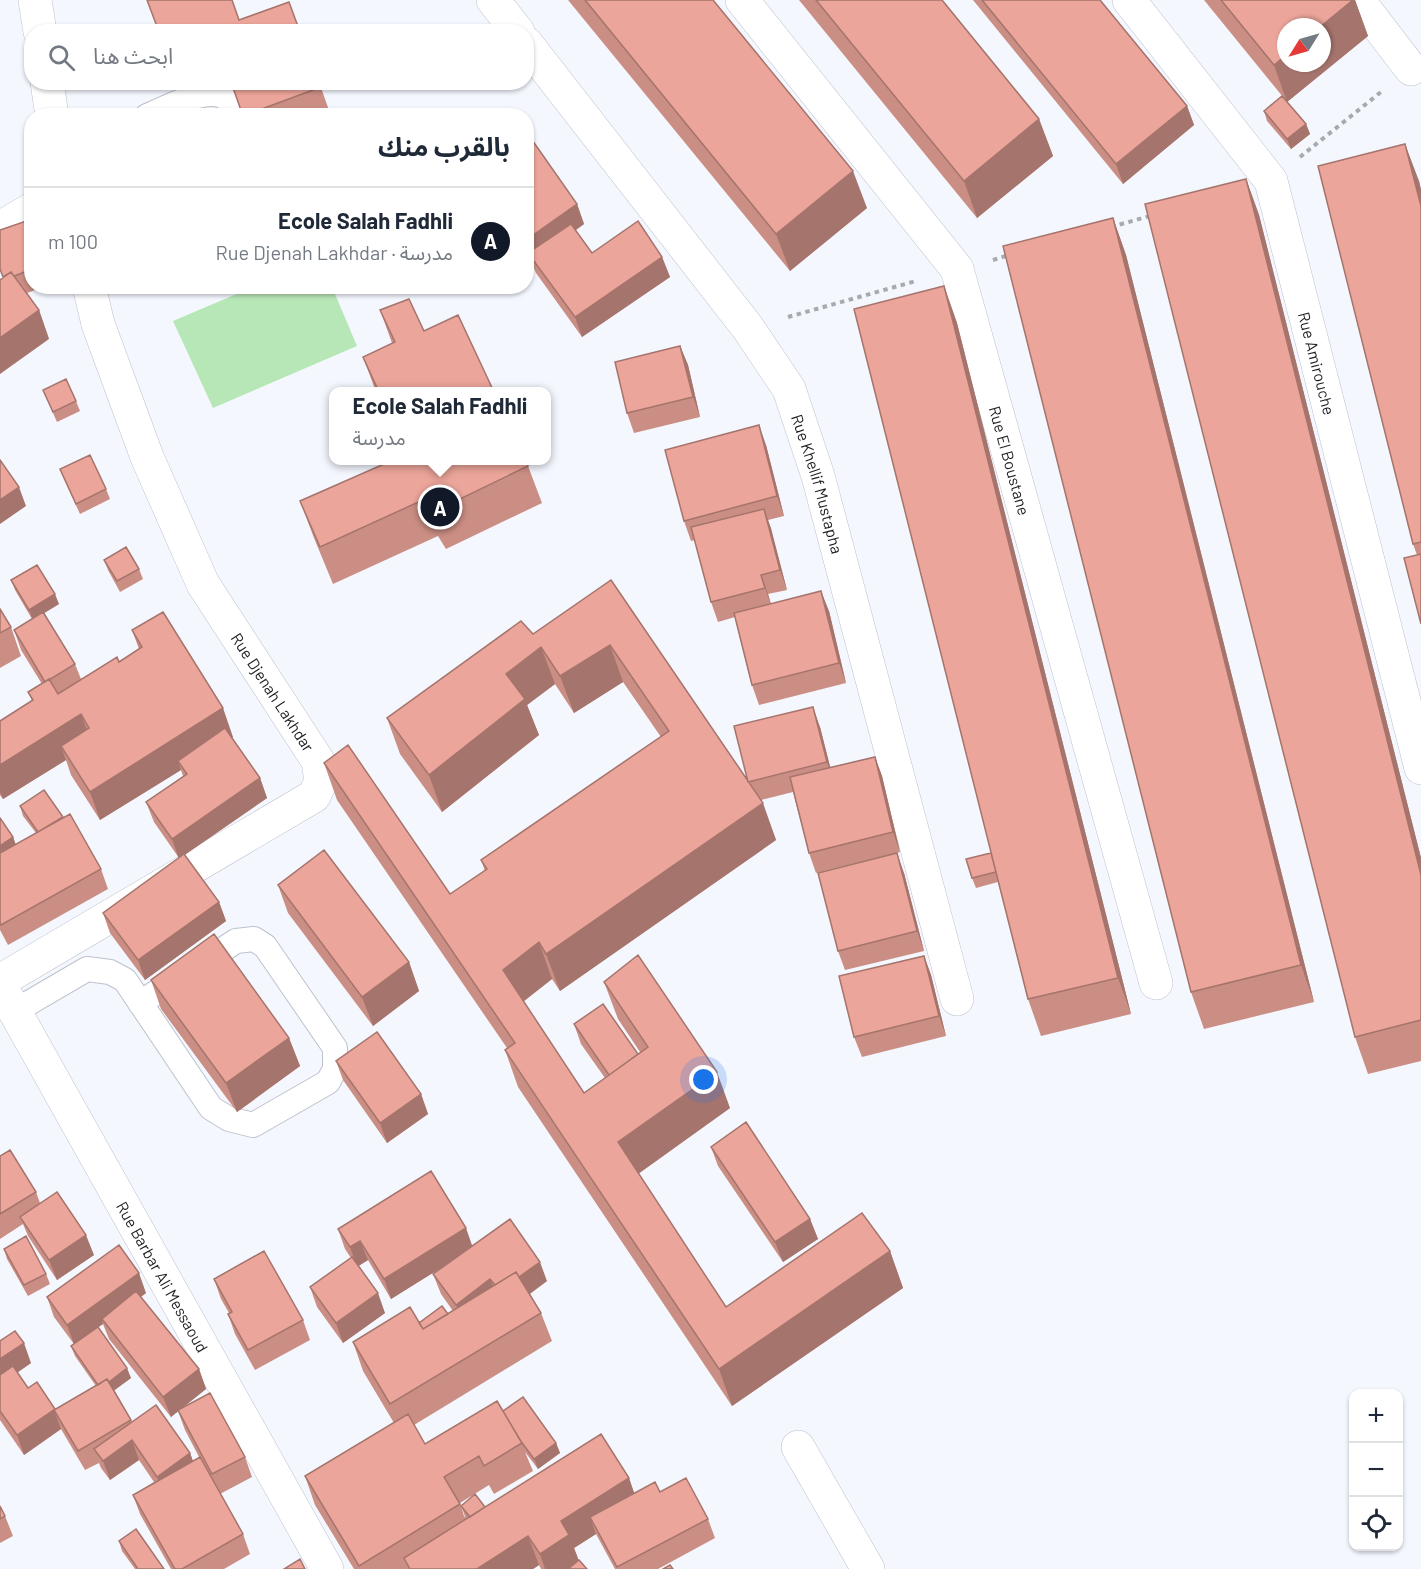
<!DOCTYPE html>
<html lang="ar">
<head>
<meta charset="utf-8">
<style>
	body { margin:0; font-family:Barlow,"Noto Sans Arabic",sans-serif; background:#f2f2f3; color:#1f2937; direction:rtl }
	.controls { position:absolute; right:18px; bottom:18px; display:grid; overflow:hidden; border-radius:12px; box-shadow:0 2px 4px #0004 }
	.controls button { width:54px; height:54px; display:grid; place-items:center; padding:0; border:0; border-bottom:2px solid #e0e1e3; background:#fff; color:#1f2937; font:30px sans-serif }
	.compass { position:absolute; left:1277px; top:18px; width:54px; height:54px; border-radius:50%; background:#fff; box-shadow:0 2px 4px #0004; rotate:233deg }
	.you { position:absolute; left:704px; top:1080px; width:21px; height:21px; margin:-15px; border:4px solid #fff; border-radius:50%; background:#1a73e8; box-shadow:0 0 0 9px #1a73e833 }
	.badge { display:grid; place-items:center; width:39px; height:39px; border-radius:50%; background:#111827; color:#fff; font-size:20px; font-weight:700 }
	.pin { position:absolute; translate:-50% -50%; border:3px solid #fff; box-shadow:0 2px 6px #0006 }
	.popup { position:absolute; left:329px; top:387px; width:222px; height:78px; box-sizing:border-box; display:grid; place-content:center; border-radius:12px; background:#fff; filter:drop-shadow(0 2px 4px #0005); font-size:20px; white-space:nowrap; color:#747a83 }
	.popup b { font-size:22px; color:#1f2937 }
	.popup::after { content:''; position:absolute; left:50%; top:100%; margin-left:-12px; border:12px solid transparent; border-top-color:#fff }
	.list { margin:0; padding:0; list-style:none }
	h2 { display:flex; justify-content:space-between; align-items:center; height:78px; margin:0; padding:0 24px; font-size:26px }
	h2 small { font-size:20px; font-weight:400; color:#747a83 }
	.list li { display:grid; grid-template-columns:39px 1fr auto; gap:18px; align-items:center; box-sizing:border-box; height:108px; padding:0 24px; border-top:2px solid #e0e1e3 }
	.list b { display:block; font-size:22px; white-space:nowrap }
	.list p { margin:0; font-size:20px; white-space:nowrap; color:#747a83 }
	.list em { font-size:20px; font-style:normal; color:#747a83 }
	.icon { flex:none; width:33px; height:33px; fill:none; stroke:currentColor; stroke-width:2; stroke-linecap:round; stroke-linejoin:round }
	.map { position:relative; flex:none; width:1421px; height:1569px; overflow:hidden; direction:ltr }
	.search { position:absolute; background:#fff; box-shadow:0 2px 4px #0004; left:24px; top:24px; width:510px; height:66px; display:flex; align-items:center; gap:15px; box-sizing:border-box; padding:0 21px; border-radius:24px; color:#747a83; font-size:22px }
	.panel { position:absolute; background:#fff; box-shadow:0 2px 4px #0004; left:24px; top:108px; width:510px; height:186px; border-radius:24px; direction:rtl }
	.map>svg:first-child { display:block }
	.green { fill:#b8e7b7 }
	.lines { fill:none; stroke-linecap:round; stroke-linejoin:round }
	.service-casing { stroke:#bdc2cc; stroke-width:26 }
	.minor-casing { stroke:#bdc2cc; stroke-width:34 }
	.path { stroke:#a7aaaf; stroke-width:4; stroke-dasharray:4.5 4.5; stroke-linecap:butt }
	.service { stroke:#fff; stroke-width:24 }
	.minor { stroke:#fff; stroke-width:33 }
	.wall { fill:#cb8e84; fill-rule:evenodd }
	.shaded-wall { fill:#a5746c }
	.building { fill:#eca59a; stroke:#a5746c; stroke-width:1.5 }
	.labels { text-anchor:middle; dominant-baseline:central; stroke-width:6; stroke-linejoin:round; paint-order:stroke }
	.street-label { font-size:16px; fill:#1c1d21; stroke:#fff }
</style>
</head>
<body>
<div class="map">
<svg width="1421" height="1569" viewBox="0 0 1421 1569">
	<rect width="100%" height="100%" fill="#f4f7fe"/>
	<path class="green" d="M253,287H332L357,346L213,408L173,321Z"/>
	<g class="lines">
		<g class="service-casing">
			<path id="service" d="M147,116C166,108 210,84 227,99C232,103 234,110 237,116
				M15,1011L87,969L110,972L125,980L211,1108L229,1119L253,1125L328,1082L335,1069V1048L265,946L254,939L236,941L140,1003"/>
		</g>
		<g class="minor-casing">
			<g id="minor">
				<path d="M35,0L40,32"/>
				<path d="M493,0L518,32"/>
				<path id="s1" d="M742,0L957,269L1156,983"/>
				<path id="s2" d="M1129,0L1271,181L1421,768"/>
				<path d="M1358,0L1411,69"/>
				<path id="s3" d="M526,43L748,328L789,389L818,476L957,999"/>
				<path d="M47,82L52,116"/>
				<path d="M0,228L32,209"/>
				<path d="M0,981L314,796L321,781L318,761L203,584L147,457L98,324L89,286"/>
				<path id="s4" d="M0,985L327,1569"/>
				<path d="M798,1447L868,1569"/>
			</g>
		</g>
		<path class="path" d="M1300,157L1381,92
			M1111,227L1153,215
			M993,260L1009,255
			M788,317L916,281"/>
		<use href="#service" class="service"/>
		<use href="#minor" class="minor"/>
	</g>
	<path class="wall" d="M568,0H713L867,208L790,271Z
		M799,0H942L1039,119L1053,156L977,218Z
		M973,0H1100L1187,106L1194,125L1123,184Z
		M1204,0H1355L1368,36L1287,102Z
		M319,82L331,116H243Z
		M1264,111L1306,124L1310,134L1291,149L1267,121Z
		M526,139L577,204L584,224L576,230L592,253L662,257L670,277L582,337L536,273L531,261L526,265Z
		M1246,179L1259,215L1421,858V1061L1368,1074L1355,1037Z
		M1419,181L1421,190V624L1417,555L1413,544Z
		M1113,218L1126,255L1314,1002L1204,1029L1191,992Z
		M32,219V286H37L38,289L27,293L39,310L49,339L3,278Z
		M944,286L957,323L1131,1014L1041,1036L1028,999L998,882L976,888L972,878L991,853Z
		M380,310L424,331L494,392H376L363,357L392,343Z
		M680,346L688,365L700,417L634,433L627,413Z
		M43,390L76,401L80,411L57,422Z
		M766,445L784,516L768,520L787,590L768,594L771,604L829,611L846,683L759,705L752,685L735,617L718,622L711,602L695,540L691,541L684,521Z
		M528,466L542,503L446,549L438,536L333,584L314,538L300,501Z
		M60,469L106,489L110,499L80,514L64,479Z
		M104,560L139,569L143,579L120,592L108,570Z
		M11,580L59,604L44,613L75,664L81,679L119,662L139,649L132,630L233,737L232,738L260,778L267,798L184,855L219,902L226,921L145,980L110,933L103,913L179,858L154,822L146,802L183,776L181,770L100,820L71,775L66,760L3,799L0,795V721L32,701L28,692L42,684L21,650L14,630L32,619L15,590Z
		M611,580L748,781L820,727L830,767L875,757L882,776L900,852L816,873L809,853L793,792L761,800L776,840L560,991L552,979L523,1002L584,1093L605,1078L581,1044L574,1024L638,1054L640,1052L618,1019L604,982L730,1108L638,1174L726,1307L890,1251L903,1288L732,1406L518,1087L505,1050L507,1048L337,800L324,763L450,894L485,871L481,860L661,737L623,682L574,713L555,684L527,705L539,735L442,812L400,754L387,718L533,634Z
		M0,609L11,627L21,656L0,668Z
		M20,806L63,818L101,869L108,889L8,945L0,930V818L13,837L16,845L36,833L23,816Z
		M904,873L924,951L845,970L838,951Z
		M278,885L409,962L419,991L373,1026L288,913Z
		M924,956L931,975L946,1036L862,1057L854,1037Z
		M151,980L289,1038L300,1066L237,1112L161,1009Z
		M336,1061L421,1094L428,1114L387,1143L343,1080Z
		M711,1147L810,1219L818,1239L783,1262L718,1166Z
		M0,1156L36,1192L40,1203L94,1255L57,1280L28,1236L23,1224L0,1239Z
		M338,1229L473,1246L547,1281L530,1294L541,1313L552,1341L414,1425L425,1444L503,1411L556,1443L560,1453L538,1469L525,1452L533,1471L494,1494L489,1485L460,1503L466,1519H467L464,1516L461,1506L485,1507L629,1478L634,1493L660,1492L708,1519L715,1538L658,1569H615L596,1534L574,1548L579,1561L587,1569H541L539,1565L533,1569H354L315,1505L305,1476L394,1423L363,1371L353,1342L419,1323L448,1314L453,1311L441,1294L433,1274L450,1262L391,1299L368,1260L358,1266L385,1313L343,1343L317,1307L310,1287L351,1258L345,1249Z
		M4,1249L46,1274L50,1284L28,1296L7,1259Z
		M214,1279L303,1320L310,1340L255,1370L235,1334L228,1314L229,1313L221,1299Z
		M146,1293L141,1297L199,1369L206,1389L182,1408L245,1457L252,1477L220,1494L243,1534L250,1554L224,1569H171L140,1514L133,1495L154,1482L139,1460L110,1480L101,1468L99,1463L85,1470L61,1429L24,1455L0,1420V1341L31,1363L17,1373L28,1388L55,1409L96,1386L75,1356L71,1346L74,1344L54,1317L47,1297ZM103,1324L109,1339L171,1417L178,1411L185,1430L199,1457L193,1461L190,1453L132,1422L114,1390L131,1378L98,1327Z
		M0,1506L5,1516L13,1536L0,1543Z
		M119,1541L164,1569H135L122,1551Z"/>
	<path class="shaded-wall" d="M1353,0H1355L1368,36L1287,102L1274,65L1286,55V63H1322V27H1320Z
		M1187,106L1194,125L1123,184L1116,164Z
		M1039,119L1053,156L977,218L964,181Z
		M1306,124L1310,134L1291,149L1287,139Z
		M1405,144L1419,181L1421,190V206Z
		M853,171L867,208L790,271L776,234Z
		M1246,179L1259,215L1421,858V875Z
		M577,204L584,224L533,260L528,253L531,261L526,265V240Z
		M1113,218L1126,255L1314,1002L1301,965Z
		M662,257L670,277L582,337L575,317Z
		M944,286L957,323L1131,1014L1118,978Z
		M39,310L49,339L0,374V338Z
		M680,346L688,365L700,417L693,397Z
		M759,425L766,445L784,516L777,496Z
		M19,487L26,506L0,524V500Z
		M764,509L771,528L787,590L780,570Z
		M761,575L768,594L772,608L765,588Z
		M821,591L829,611L846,683L839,663Z
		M55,594L59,604L33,620L29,610Z
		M610,645L623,682L574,713L560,676Z
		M541,647L555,684L527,705L539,735L442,812L429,775L506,674Z
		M813,707L820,727L834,782L827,762Z
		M223,708L233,737L183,769L178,761L181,770L100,820L90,792Z
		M81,714L92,743L61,746L66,760L3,799L0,792V765Z
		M875,757L882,776L900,852L893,832Z
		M260,778L267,798L179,859L172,839Z
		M763,803L776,840L560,991L546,954Z
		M13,837L20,857L0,871V846Z
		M897,853L904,873L924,951L917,931Z
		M219,902L226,921L145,980L138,960Z
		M539,942L552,979L516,1007L503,970Z
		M924,956L931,975L946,1036L939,1016Z
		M409,962L419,991L373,1026L362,997Z
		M289,1038L300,1066L237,1112L226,1083Z
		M717,1072L730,1108L631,1179L618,1142Z
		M421,1094L428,1114L387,1143L380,1123Z
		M810,1219L818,1239L783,1262L775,1242Z
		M466,1228L473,1248L391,1299L384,1279Z
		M86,1235L94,1255L57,1280L49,1260Z
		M360,1241L368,1260L357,1267L350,1247Z
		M890,1251L903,1288L732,1406L719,1369Z
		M540,1262L547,1281L506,1311L499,1291Z
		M139,1273L146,1293L105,1323L102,1319L103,1324L74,1344L67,1325Z
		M490,1279L498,1299L463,1325L456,1305Z
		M378,1293L385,1313L343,1343L336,1323Z
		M24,1343L31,1363L0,1384V1359Z
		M127,1368L131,1378L104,1398L100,1387Z
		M199,1369L206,1389L171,1417L163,1397Z
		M55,1409L54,1410L61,1429L24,1455L17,1435Z
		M132,1440L139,1460L110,1480L103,1461Z
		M556,1443L560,1453L538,1469L534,1459Z
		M190,1453L197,1473L165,1496L157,1477Z
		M629,1478L639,1507L590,1517L596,1534L574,1548L580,1564L572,1569H545L540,1554L561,1521Z
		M528,1536L539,1565L533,1569H477Z"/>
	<path class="building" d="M147,0H232L239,20L289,2L300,32H159Z
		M585,0H713L853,171L776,234Z
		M816,0H942L1039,119L964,181Z
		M982,0H1100L1187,106L1116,164Z
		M1221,0H1353L1320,27H1286V55L1274,65Z
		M231,82H319L321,87L243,116Z
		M1282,96L1306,124L1287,139L1264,111Z
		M530,137L577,204L526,240V139Z
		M1405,144L1421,206V542L1413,544L1318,166Z
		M1246,179L1421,875V1020L1355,1037L1145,204Z
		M1113,218L1301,965L1191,992L1003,246Z
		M32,219V254L25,256L30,270L14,276L11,272L3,277L0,269V230Z
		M638,221L662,257L575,317L528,253L571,224L592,253Z
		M11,272L39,310L0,338V280Z
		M944,286L1118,978L1028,999L854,309Z
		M409,299L424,331L458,315L494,392H379L363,357L395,342L380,310Z
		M680,346L693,397L627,413L615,362Z
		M66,379L76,401L53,412L43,390Z
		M759,425L777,496L684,521L665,450Z
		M90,455L106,489L76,504L60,469Z
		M0,460L19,487L0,500Z
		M393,460H525L528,466L433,512L425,499L320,547L300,501Z
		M764,509L780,570L761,575L765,588L711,602L691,527Z
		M126,547L139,569L117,581L104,560Z
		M1421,554V624L1404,558Z
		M37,565L55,594L29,610L11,580Z
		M611,580L763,803L546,954L539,942L503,970L584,1093L648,1047L604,982L638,955L717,1072L618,1142L726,1307L862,1213L890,1251L719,1369L505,1050L515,1043L324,763L348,745L450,894L487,869L481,860L669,731L610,645L560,676L541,647L506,674L525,699L429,775L387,718L521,621L533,634Z
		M821,591L839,663L752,685L734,613Z
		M0,609L11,627L0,633Z
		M43,612L75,664L49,680V679L45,682L14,630Z
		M163,612L223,708L90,792L61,746L89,728L81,714L0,765V721L33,700L28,692L49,679L58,694L117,657L119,662L142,647L132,630Z
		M813,707L827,762L748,782L734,726Z
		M225,728L260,778L172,839L146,802L187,774L178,761Z
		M875,757L893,832L809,853L790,777Z
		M44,790L63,817L38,832L20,806Z
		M70,814L101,869L1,925L0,923V853Z
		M0,818L13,837L0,846Z
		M324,850L409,962L362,997L278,885Z
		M897,853L917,931L838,951L818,873Z
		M991,853L996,872L972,878L966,859Z
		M184,854L219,902L138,960L103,913Z
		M214,934L289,1038L226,1083L151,980Z
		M924,956L939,1016L854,1037L839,976Z
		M603,1004L638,1054L609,1075L574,1024Z
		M377,1032L421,1094L380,1123L336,1061Z
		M746,1122L810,1219L775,1242L711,1147Z
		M10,1150L36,1192L0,1214V1156Z
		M431,1171L466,1228L384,1279L360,1241L350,1247L338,1229Z
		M57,1192L86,1235L49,1260L20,1217Z
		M510,1219L540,1262L519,1277L516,1272L495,1285L490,1279L456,1305L433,1274Z
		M26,1236L46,1274L24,1285L4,1249Z
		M119,1245L139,1273L67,1325L47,1297Z
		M264,1251L303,1320L248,1350L228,1314L232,1312L214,1279Z
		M352,1257L378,1293L336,1323L310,1287Z
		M516,1272L541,1313L390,1404L353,1342L410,1307L423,1329Z
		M136,1291L199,1369L163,1397L102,1319Z
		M442,1306L448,1314L423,1329L419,1323Z
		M98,1327L127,1368L109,1382L107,1379L98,1385L71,1346Z
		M15,1331L24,1343L0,1359V1341Z
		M13,1366L28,1388L37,1382L55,1409L17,1435L0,1411V1375Z
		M107,1379L131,1420L78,1451L54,1410Z
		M210,1393L245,1457L212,1474L178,1410Z
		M523,1397L556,1443L534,1459L520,1440L503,1411Z
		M497,1401L522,1443L484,1466L479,1456L444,1477L460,1504L359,1566L305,1476L408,1414L425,1444Z
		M156,1405L190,1453L157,1477L132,1440L103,1461L94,1449Z
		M601,1434L629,1478L561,1521L569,1535L540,1554L528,1536L477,1569H410L404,1558Z
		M200,1457L243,1534L182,1569H175L133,1495Z
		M686,1478L708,1519L617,1567L590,1517L655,1482L660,1492Z
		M475,1494L485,1507L470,1517L461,1506Z
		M0,1506L5,1516L0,1519Z
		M136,1529L164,1569H138L119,1541Z
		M300,1559L305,1569H284Z
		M579,1560L587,1569H568Z
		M670,1565L673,1569H663Z"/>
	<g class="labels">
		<g class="street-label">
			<text stroke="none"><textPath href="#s2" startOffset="418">Rue Amirouche</textPath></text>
			<text stroke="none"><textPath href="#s1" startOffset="543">Rue El Boustane</textPath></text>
			<text stroke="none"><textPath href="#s3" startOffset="534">Rue Khellif Mustapha</textPath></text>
			<text transform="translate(273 692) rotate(57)">Rue Djenah Lakhdar</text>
			<text stroke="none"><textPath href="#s4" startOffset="334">Rue Barbar Ali Messaoud</textPath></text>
		</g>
	</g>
</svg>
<div class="controls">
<button>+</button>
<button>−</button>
<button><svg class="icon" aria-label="locate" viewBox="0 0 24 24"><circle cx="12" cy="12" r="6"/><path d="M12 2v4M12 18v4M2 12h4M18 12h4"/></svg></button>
</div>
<svg class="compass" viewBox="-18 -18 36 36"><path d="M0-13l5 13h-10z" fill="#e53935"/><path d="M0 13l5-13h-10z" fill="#747a83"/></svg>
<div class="you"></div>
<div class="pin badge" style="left:440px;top:507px">A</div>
<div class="popup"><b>Ecole Salah Fadhli</b>مدرسة</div>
<div class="search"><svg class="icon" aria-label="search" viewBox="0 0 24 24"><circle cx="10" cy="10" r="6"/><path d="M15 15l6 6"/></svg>ابحث هنا</div>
<section class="panel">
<h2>بالقرب منك<small></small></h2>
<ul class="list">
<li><span class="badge">A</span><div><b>Ecole Salah Fadhli</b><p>مدرسة · Rue Djenah Lakhdar</p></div><em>100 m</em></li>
</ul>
</section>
</div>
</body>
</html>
